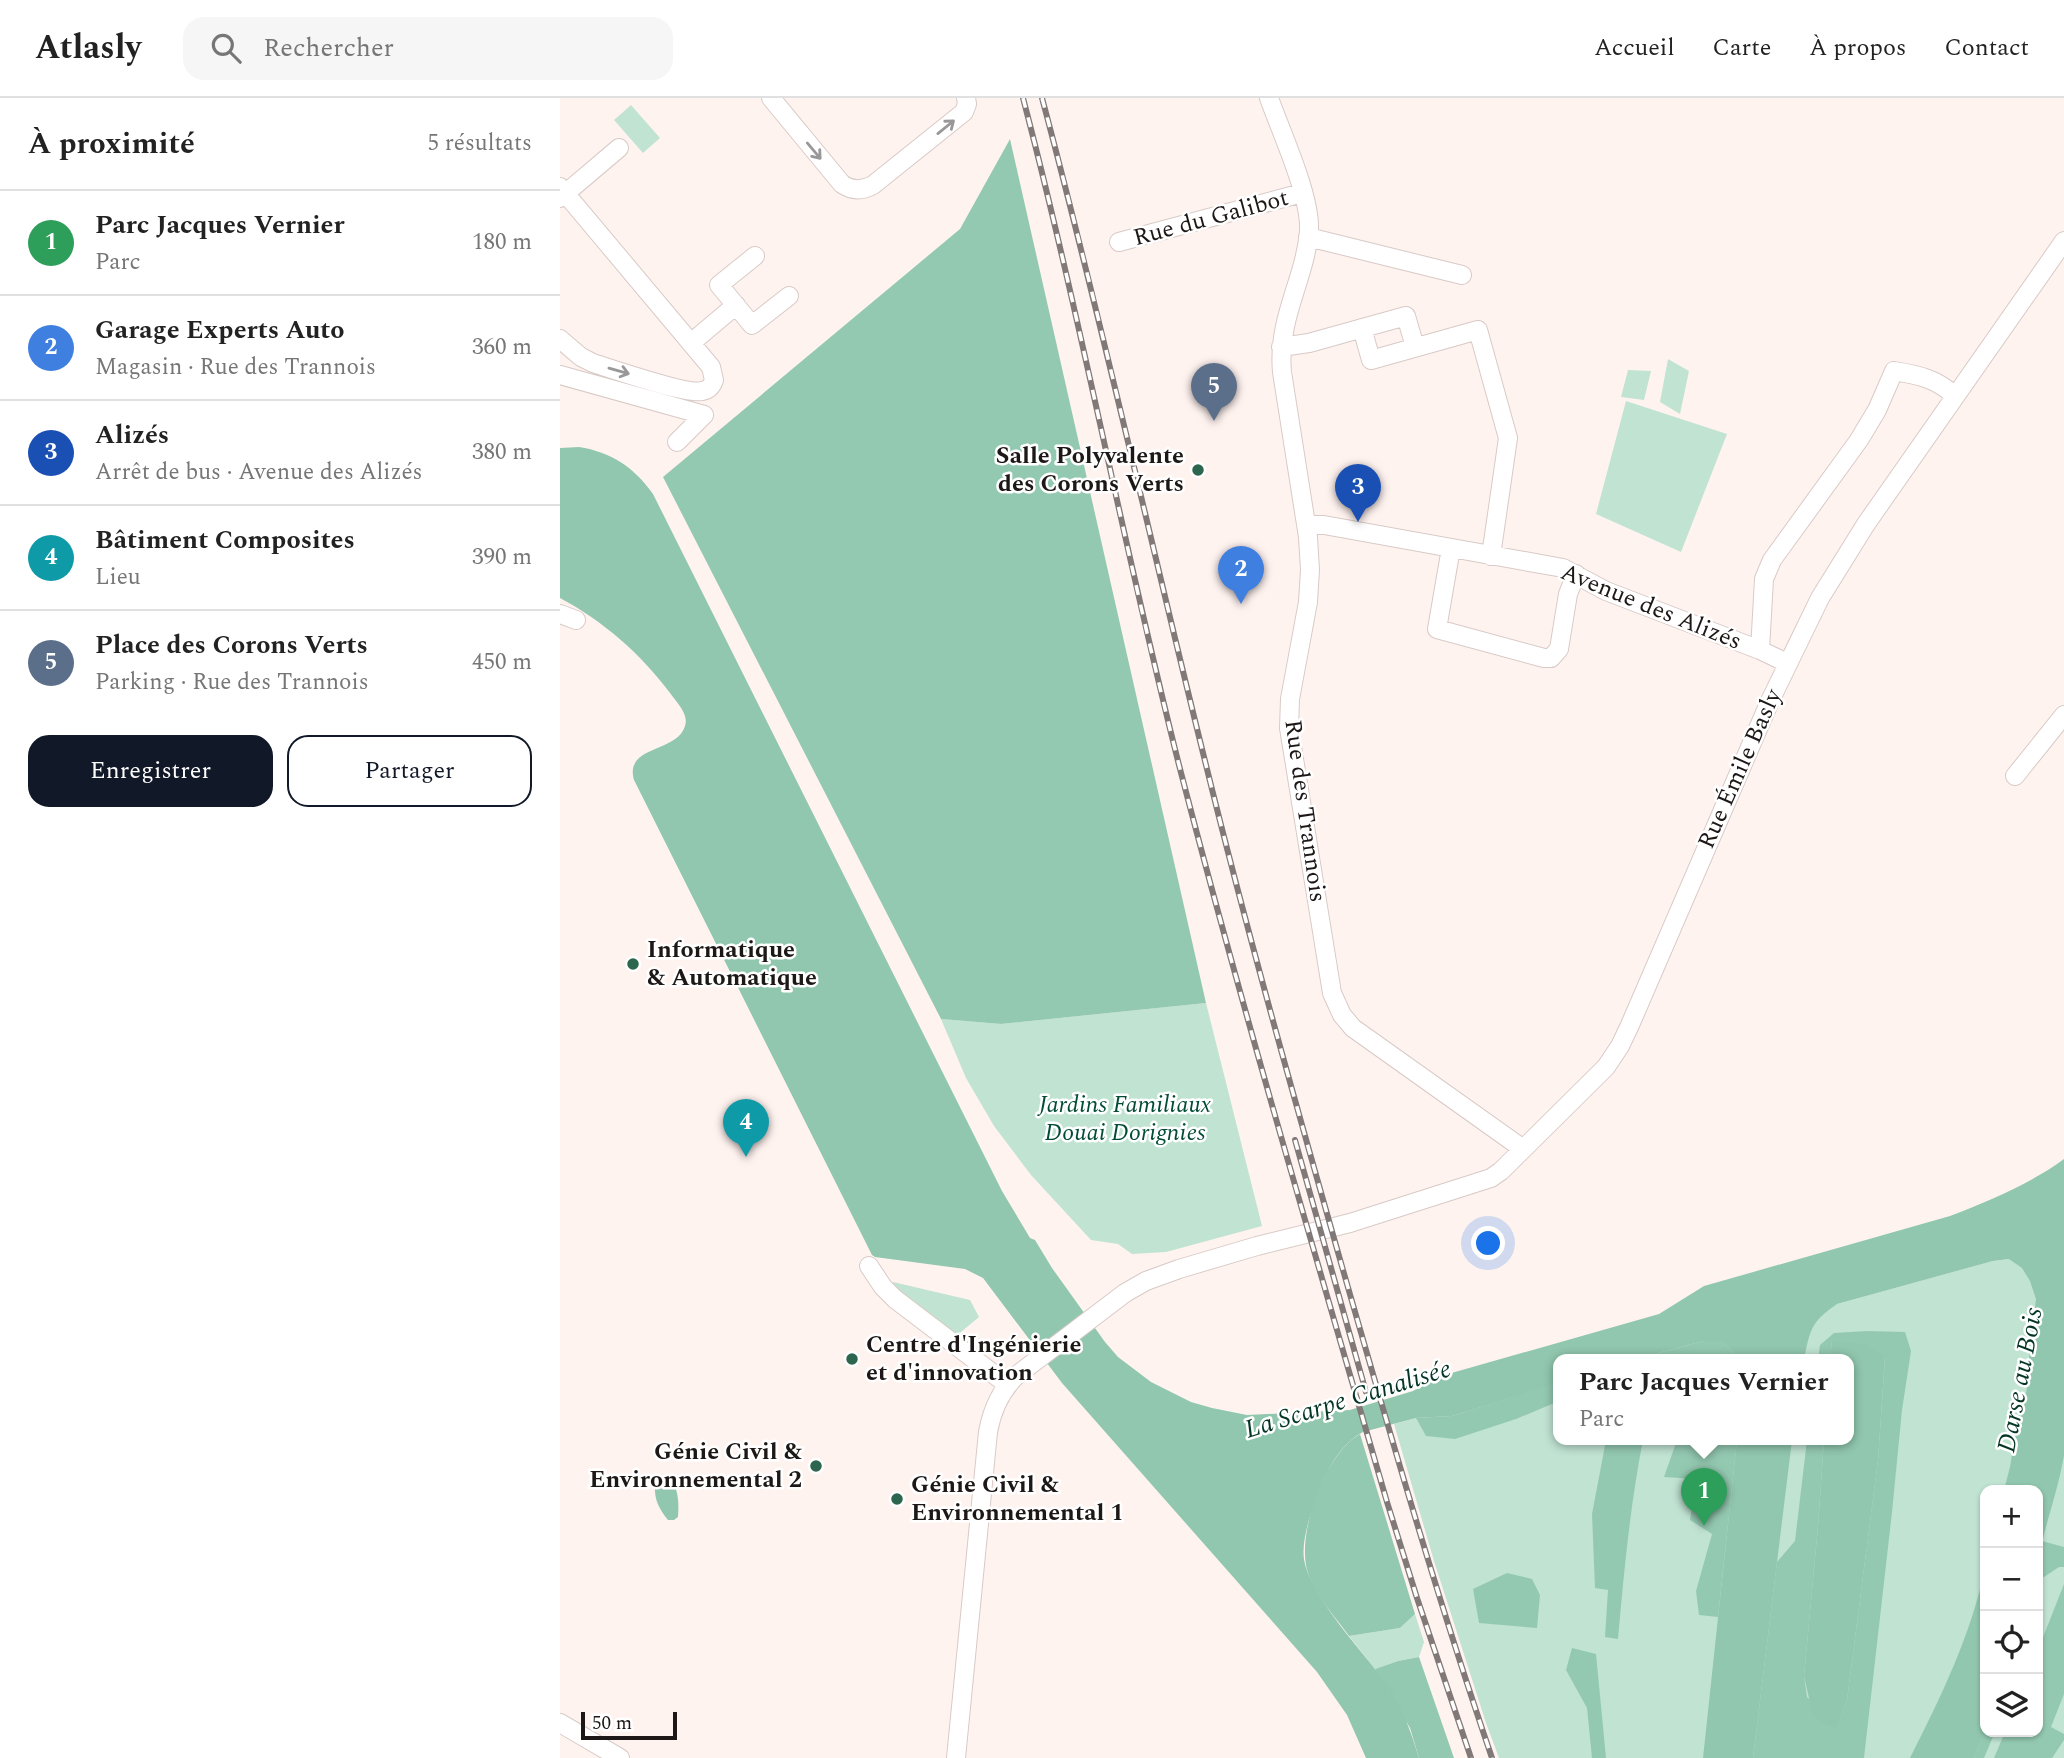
<!DOCTYPE html>
<html lang="fr">
<head>
<meta charset="utf-8">
<style>
	body { margin:0; font-family:Spectral,serif; background:#f6f6f6; color:#222 }
	.controls { position:absolute; right:21px; bottom:21px; display:grid; overflow:hidden; border-radius:14px; box-shadow:0 2px 5px #0004 }
	.controls button { width:63px; height:63px; display:grid; place-items:center; padding:0; border:0; border-bottom:2px solid #e0e0e0; background:#fff; color:#222; font:35px sans-serif }
	.scale { position:absolute; left:21px; bottom:18px; width:96px; box-sizing:border-box; padding-left:7px; border:4px solid #1d1817; border-top:0; font-size:19px; line-height:24px; white-space:nowrap; color:#1d1817; -webkit-text-stroke:5px #fff; paint-order:stroke }
	.you { position:absolute; left:929px; top:1146px; width:24px; height:24px; margin:-18px; border:5px solid #fff; border-radius:50%; background:#1a73e8; box-shadow:0 0 0 10px #1a73e833 }
	.badge { display:grid; place-items:center; width:46px; height:46px; border-radius:50%; background:#111827; color:#fff; font-size:23px; font-weight:700 }
	.pin { position:absolute; translate:-50% -58px; filter:drop-shadow(0 2px 4px #0008) }
	.pin::after { content:''; position:absolute; top:37px; width:24px; height:21px; background:inherit; clip-path:polygon(0 0,100% 0,50% 100%) }
	.popup { position:absolute; left:993px; top:1256px; width:301px; height:91px; box-sizing:border-box; display:grid; place-content:center; border-radius:14px; background:#fff; filter:drop-shadow(0 2px 5px #0005); font-size:23px; white-space:nowrap; color:#767676 }
	.popup b { font-size:26px; color:#222 }
	.popup::after { content:''; position:absolute; left:50%; top:100%; margin-left:-14px; border:14px solid transparent; border-top-color:#fff }
	.list { margin:0; padding:0; list-style:none }
	h2 { display:flex; justify-content:space-between; align-items:center; height:91px; margin:0; padding:0 28px; font-size:30px }
	h2 small { font-size:23px; font-weight:400; color:#767676 }
	.list li { display:grid; grid-template-columns:46px 1fr auto; gap:21px; align-items:center; box-sizing:border-box; height:105px; padding:0 28px; border-top:2px solid #e0e0e0 }
	.list b { display:block; font-size:26px; white-space:nowrap }
	.list p { margin:0; font-size:23px; white-space:nowrap; color:#767676 }
	.list em { font-size:23px; font-style:normal; color:#767676 }
	.actions { display:flex; gap:14px; padding:21px 28px }
	.actions a { flex:1; padding:16px 0; border:2px solid #111827; border-radius:21px; text-align:center; font-size:24px; color:#111827 }
	.actions .main { background:#111827; color:#fff }
	.icon { flex:none; width:38px; height:38px; fill:none; stroke:currentColor; stroke-width:2; stroke-linecap:round; stroke-linejoin:round }
	.map { position:relative; flex:none; width:1504px; height:1660px; overflow:hidden }
	header { display:flex; align-items:center; gap:42px; box-sizing:border-box; height:98px; padding:0 35px; background:#fff; border-bottom:2px solid #e0e0e0 }
	header strong { font-size:33px }
	nav { display:flex; gap:38px; margin-inline-start:auto; font-size:24px }
	.search { width:490px; height:63px; background:#f6f6f6; display:flex; align-items:center; gap:18px; box-sizing:border-box; padding:0 24px; border-radius:21px; color:#767676; font-size:26px }
	main { display:flex }
	aside { flex:1; background:#fff }
	.map>svg:first-child { display:block }
	.green { fill:#c0e3d2; fill-rule:evenodd }
	.forest { fill:#94c9b1 }
	.water { fill:#91c7ae }
	.lines { fill:none; stroke-linecap:round; stroke-linejoin:round }
	.minor-casing { stroke:#d8cac6; stroke-width:20 }
	.minor { stroke:#fff; stroke-width:18 }
	.rail-casing { stroke:#817977; stroke-width:6 }
	.rail { stroke:#fff; stroke-width:3.5; stroke-dasharray:10; stroke-linecap:butt }
	.oneway { stroke:#999797 }
	.poi-dot { fill:#2d664f; stroke:#fff; stroke-width:2.5 }
	.labels { text-anchor:middle; dominant-baseline:central; stroke-width:5; stroke-linejoin:round; paint-order:stroke }
	.street-label { font-size:24px; fill:#1d1817; stroke:#fff }
	.poi-label { font-size:24px; font-weight:bold; fill:#1d1817; stroke:#fff; text-anchor:start }
	.park-label { font-size:24px; font-style:italic; fill:#024c35; stroke:#fff }
	.water-label { font-size:26px; font-style:italic; fill:#053525; stroke:#fff }
</style>
</head>
<body>
<header>
<strong>Atlasly</strong>
<div class="search"><svg class="icon" aria-label="search" viewBox="0 0 24 24"><circle cx="10" cy="10" r="6"/><path d="M15 15l6 6"/></svg>Rechercher</div>
<nav><a>Accueil</a><a>Carte</a><a>À propos</a><a>Contact</a></nav>
</header>
<main>
<aside>
<h2>À proximité<small>5 résultats</small></h2>
<ul class="list">
<li><span class="badge" style="background:#2e9e5b">1</span><div><b>Parc Jacques Vernier</b><p>Parc</p></div><em>180 m</em></li>
<li><span class="badge" style="background:#3f7fe0">2</span><div><b>Garage Experts Auto</b><p>Magasin · Rue des Trannois</p></div><em>360 m</em></li>
<li><span class="badge" style="background:#1a4fb4">3</span><div><b>Alizés</b><p>Arrêt de bus · Avenue des Alizés</p></div><em>380 m</em></li>
<li><span class="badge" style="background:#0f9aa8">4</span><div><b>Bâtiment Composites</b><p>Lieu</p></div><em>390 m</em></li>
<li><span class="badge" style="background:#5c6f8a">5</span><div><b>Place des Corons Verts</b><p>Parking · Rue des Trannois</p></div><em>450 m</em></li>
</ul>
<div class="actions"><a class="main">Enregistrer</a><a>Partager</a></div>
</aside>
<div class="map">
<svg width="1504" height="1660" viewBox="0 0 1504 1660">
	<rect width="100%" height="100%" fill="#fff3f0"/>
	<path class="green" d="M71,7L100,40L83,55L54,22Z
		M1108,261L1129,273L1120,316L1100,304Z
		M1068,272L1091,273L1084,302L1061,299Z
		M1066,303L1167,336L1121,454L1036,416Z
		M646,905L702,1128L606,1154L572,1156L558,1146L531,1142L471,1077L434,1028L406,980L381,921L441,926Z
		M1504,1139V1660H939L926,1625L874,1463L834,1326L856,1320L892,1318L999,1285V1342H1289V1262H1073L1433,1163L1449,1161ZM1425,1392H1478V1634H1425Z
		M333,1184L410,1202L419,1219L395,1239L334,1192Z
		M855,1516L864,1544L859,1559L838,1563L815,1571L789,1538L840,1530Z"/>
	<path class="forest" d="M450,41L646,905L441,926L381,921L103,379L400,131Z
		M1307,1233L1345,1234L1351,1253L1342,1312L1332,1414L1304,1660H1193L1217,1464L1235,1443L1247,1342H1264L1258,1428L1244,1578L1247,1599L1277,1629L1287,1602L1318,1362L1325,1259L1272,1243L1270,1262H1258L1260,1247L1274,1235Z
		M1143,1243H1161L1173,1254L1177,1262H1073Z
		M997,1285L999,1303L956,1321L895,1341L866,1338L856,1320L892,1318Z
		M800,1336L855,1516L840,1530L789,1538C775,1518 755,1498 748,1475C735,1438 765,1355 800,1336Z
		M1046,1342H1083C1070,1408 1064,1474 1058,1541L1045,1539L1048,1492L1035,1490L1032,1416Z
		M1117,1342H1177L1158,1519L1139,1517L1136,1493L1152,1436L1130,1422L1133,1403L1147,1395L1135,1381L1104,1379Z
		M1482,1443L1504,1449V1469H1499L1484,1479L1478,1480V1465Z
		M947,1475L972,1481L980,1497L977,1530L919,1525L913,1491Z
		M1504,1486V1596L1491,1629L1504,1636V1642L1492,1660H1434L1445,1634H1478V1552Z
		M1012,1550L1036,1556L1046,1660H1032L1027,1610L1006,1572Z
		M859,1559L894,1660H859L850,1630L815,1571L838,1563Z
		M1425,1634H1435L1424,1660H1414Z"/>
	<path class="water" d="M19,349C51,354 74,369 93,396L442,1093L470,1140L475,1142L492,1170L545,1244L558,1259L591,1284L631,1304L652,1310L687,1317L790,1312L853,1293L881,1278L1099,1216L1144,1188L1390,1118C1429,1103 1470,1086 1504,1061V1357C1498,1394 1484,1428 1478,1465V1392H1444L1450,1369L1461,1301L1466,1295L1470,1273L1468,1269L1476,1201L1470,1183L1462,1170L1449,1161L1433,1163L1277,1206C1251,1224 1250,1231 1244,1262H1177L1173,1254L1161,1243H1143L1073,1262H999V1285L892,1318L856,1320L803,1334C782,1345 770,1367 761,1388C753,1407 741,1441 744,1461C749,1497 804,1555 827,1586C842,1608 851,1634 859,1660H806L787,1617L757,1574L502,1285L423,1180L405,1171L315,1159L312,1157L74,682C64,647 117,655 125,628C129,616 117,605 110,595C81,556 43,523 0,500V350Z
		M1272,1243L1306,1246L1325,1258L1318,1362L1287,1602L1277,1630L1262,1625L1253,1618L1244,1578L1258,1428L1264,1342H1289V1262H1270Z
		M1177,1342H1232L1193,1660H1143Z
		M108,1379C119,1388 119,1406 118,1419L114,1422H108C97,1408 94,1400 95,1383Z
		M1425,1470V1634L1414,1660H1350C1381,1599 1411,1537 1425,1470Z"/>
	<g class="lines">
		<g class="minor-casing">
			<path id="minor" d="M211,0L282,86C292,93 302,93 313,87L404,14L407,6L406,0
				M709,0C721,34 751,98 749,133C745,182 717,220 722,274L748,439L750,472L748,504L730,601L729,630L772,895L782,917L793,930L963,1051
				M0,89L151,269L154,282C152,288 149,292 142,293C128,297 52,271 33,265L21,259L0,241
				M0,100L59,50
				M748,139L902,177
				M559,144L742,95
				M195,158L159,187L192,227L229,198
				M802,230L811,262L918,232L948,340L931,458
				M131,245L176,207
				M721,249L749,245L846,218L855,249
				M0,277L144,317L117,344
				M746,427H764L1003,470L1046,493L1200,552L1227,565
				M891,450L877,531L984,560H991L999,551L1008,496L1016,476
				M0,516L16,522
				M1200,552L1204,481L1212,462L1299,342L1317,312L1334,273C1359,277 1377,281 1395,298
				M1455,678L1504,617
				M309,1168L323,1189L335,1201L448,1287
				M0,1625L60,1660
				M396,1660L428,1334C432,1312 441,1292 457,1277L565,1195L586,1183L619,1171L697,1148L790,1125L931,1080L941,1073L1046,969L1060,948L1070,927L1210,603L1260,500L1306,426L1504,143"/>
		</g>
		<use href="#minor" class="minor"/>
		<g class="rail-casing">
			<path id="rail" d="M463,0C521,221 563,446 619,667C683,914 756,1159 827,1404L857,1500L911,1660
				M482,0C541,220 590,442 645,663C687,834 735,1003 783,1172C830,1336 877,1499 932,1660
				M735,1042L806,1294"/>
		</g>
		<use href="#rail" class="rail"/>
	</g>
	<defs><path id="oneway-shaft" d="M-6 0H5M1.5-3L5.5 0L1.5 3" fill="none" stroke-width="1.6" stroke-linecap="round" stroke-linejoin="round" transform="scale(1.75)"/></defs>
	<g class="oneway">
		<use href="#oneway-shaft" transform="translate(386 29) rotate(-39)"/>
		<use href="#oneway-shaft" transform="translate(254 53) rotate(50)"/>
		<use href="#oneway-shaft" transform="translate(59 273) rotate(16)"/>
	</g>
	<g class="poi-dot">
		<circle cx="638" cy="372" r="7"/>
		<circle cx="73" cy="866" r="7"/>
		<circle cx="292" cy="1261" r="7"/>
		<circle cx="256" cy="1368" r="7"/>
		<circle cx="337" cy="1401" r="7"/>
	</g>
	<g class="labels">
		<g class="street-label">
			<text transform="translate(651 120) rotate(-15)">Rue du Galibot</text>
			<text transform="translate(1091 509) rotate(22)">Avenue des Alizés</text>
			<text transform="translate(1180 671) rotate(-66)">Rue Émile Basly</text>
			<text transform="translate(745 713) rotate(82)">Rue des Trannois</text>
		</g>
		<g class="poi-label">
			<text x="624" y="358" text-anchor="end">Salle Polyvalente<tspan x="624" dy="28">des Corons Verts</tspan></text>
			<text x="87" y="852">Informatique<tspan x="87" dy="28">&amp; Automatique</tspan></text>
			<text x="306" y="1247">Centre d'Ingénierie<tspan x="306" dy="28">et d'innovation</tspan></text>
			<text x="242" y="1354" text-anchor="end">Génie Civil &amp;<tspan x="242" dy="28">Environnemental 2</tspan></text>
			<text x="351" y="1387">Génie Civil &amp;<tspan x="351" dy="28">Environnemental 1</tspan></text>
		</g>
		<g class="park-label">
			<text x="565" y="1007">Jardins Familiaux<tspan x="565" dy="28">Douai Dorignies</tspan></text>
		</g>
		<g class="water-label">
			<text transform="translate(1460 1282) rotate(-79)">Darse au Bois</text>
			<text transform="translate(788 1301) rotate(-17)">La Scarpe Canalisée</text>
		</g>
	</g>
</svg>
<div class="controls">
<button>+</button>
<button>−</button>
<button><svg class="icon" aria-label="locate" viewBox="0 0 24 24"><circle cx="12" cy="12" r="6"/><path d="M12 2v4M12 18v4M2 12h4M18 12h4"/></svg></button>
<button><svg class="icon" aria-label="layers" viewBox="0 0 24 24"><path d="M12 4l9 5-9 5-9-5zM3 14l9 5 9-5"/></svg></button>
</div>
<div class="scale">50 m</div>
<div class="you"></div>
<div class="pin badge" style="left:1144px;top:1428px;background:#2e9e5b">1</div>
<div class="popup"><b>Parc Jacques Vernier</b>Parc</div>
<div class="pin badge" style="left:681px;top:506px;background:#3f7fe0">2</div>
<div class="pin badge" style="left:798px;top:424px;background:#1a4fb4">3</div>
<div class="pin badge" style="left:186px;top:1059px;background:#0f9aa8">4</div>
<div class="pin badge" style="left:654px;top:323px;background:#5c6f8a">5</div>
</div>
</main>
</body>
</html>
